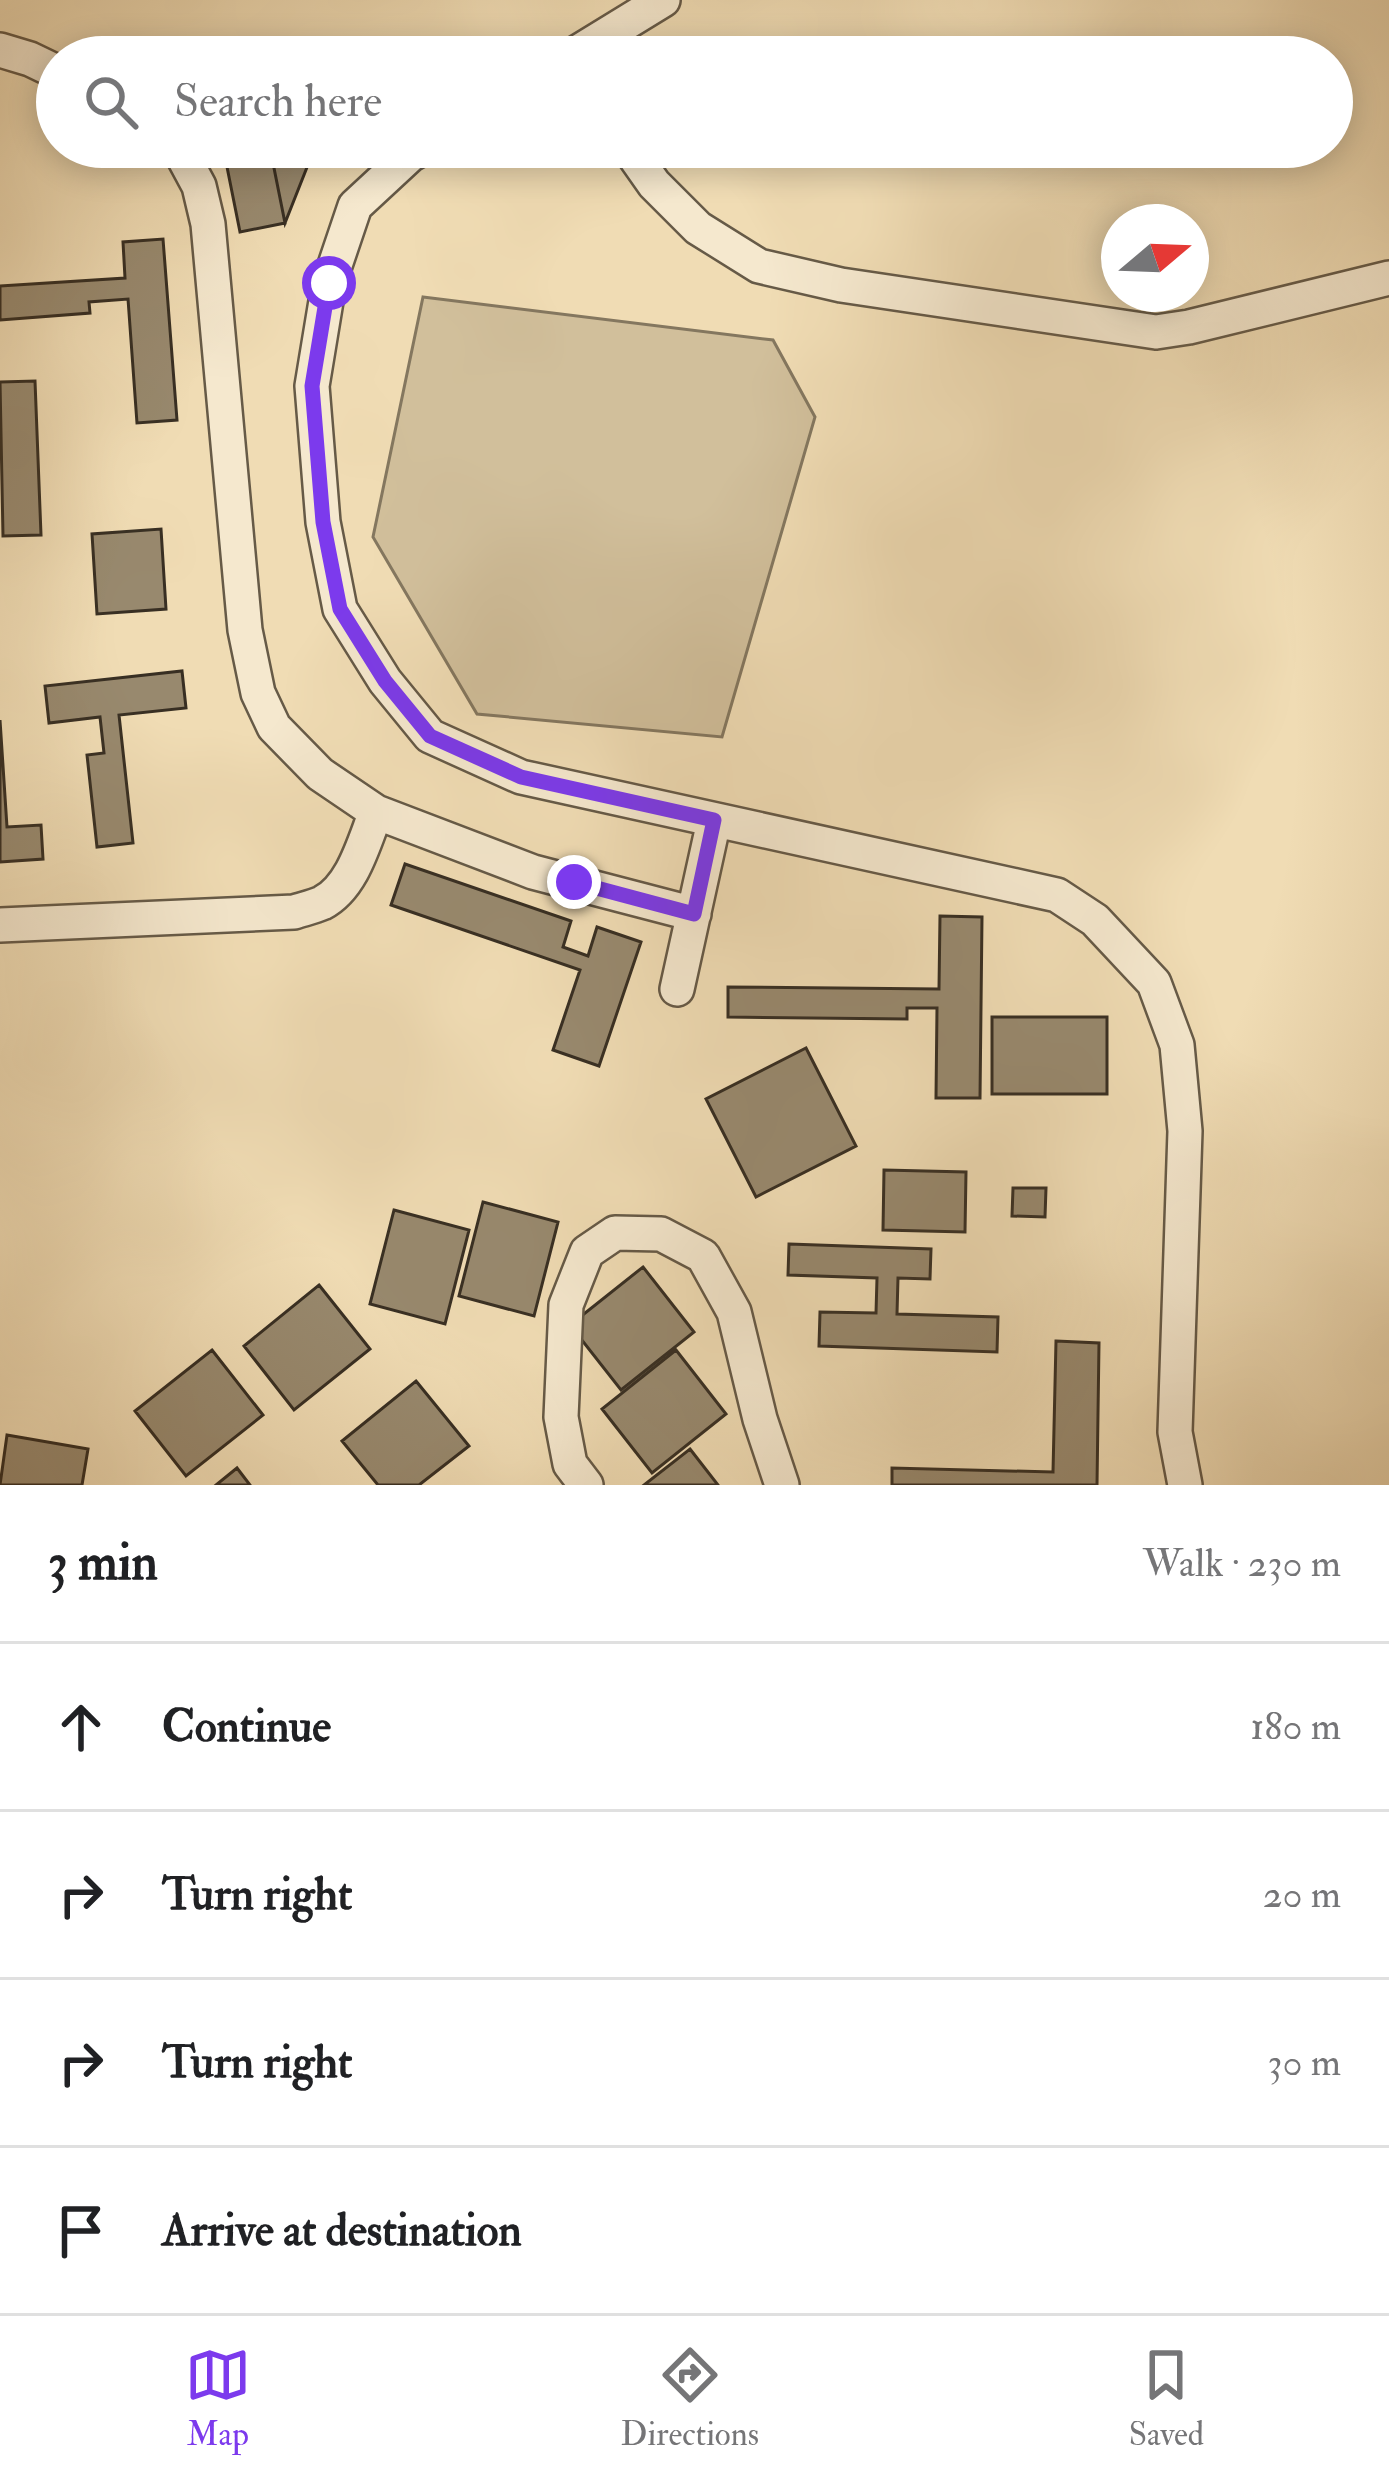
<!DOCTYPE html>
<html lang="en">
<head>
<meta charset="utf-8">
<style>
	body { margin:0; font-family:"IM FELL Double Pica",serif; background:#f2f2f2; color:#202124 }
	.compass { position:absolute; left:1101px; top:204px; width:108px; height:108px; border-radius:50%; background:#fff; box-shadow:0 6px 30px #0003; rotate:71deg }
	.stop { position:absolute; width:36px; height:36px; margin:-27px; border:9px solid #7c3aed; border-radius:50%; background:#fff }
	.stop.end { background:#7c3aed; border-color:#fff; box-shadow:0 3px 12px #0008 }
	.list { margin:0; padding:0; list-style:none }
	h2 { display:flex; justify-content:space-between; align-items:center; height:156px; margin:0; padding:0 48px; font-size:51px }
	h2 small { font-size:39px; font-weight:400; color:#757577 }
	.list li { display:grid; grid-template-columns:78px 1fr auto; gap:36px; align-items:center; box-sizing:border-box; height:168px; padding:0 48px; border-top:3px solid #e0e0e0 }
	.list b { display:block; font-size:45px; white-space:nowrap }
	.list em { font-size:39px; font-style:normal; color:#757577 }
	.icon { flex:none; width:66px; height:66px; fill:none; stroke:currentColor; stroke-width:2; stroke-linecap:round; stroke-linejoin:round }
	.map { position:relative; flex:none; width:1389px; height:1485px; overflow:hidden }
	.search { position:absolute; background:#fff; box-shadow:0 6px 30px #0003; left:36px; right:36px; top:36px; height:132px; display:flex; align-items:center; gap:30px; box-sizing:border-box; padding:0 42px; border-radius:66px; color:#757577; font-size:45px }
	.sheet { height:828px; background:#fff }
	nav { display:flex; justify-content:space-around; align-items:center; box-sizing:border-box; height:168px; border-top:3px solid #e0e0e0; background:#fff; font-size:33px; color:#757577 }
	nav a { display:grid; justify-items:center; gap:6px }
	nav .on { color:#7c3aed }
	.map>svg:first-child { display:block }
	.green { fill:#d1bf9b; stroke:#84775f; stroke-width:3 }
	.building { fill:#98896e; stroke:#382f23; stroke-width:3 }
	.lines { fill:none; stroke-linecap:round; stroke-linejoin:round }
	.minor-casing { stroke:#665a47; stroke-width:38 }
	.minor { stroke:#f5e8ce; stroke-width:33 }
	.route { stroke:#7c3aed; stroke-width:15 }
</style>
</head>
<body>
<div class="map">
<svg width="1389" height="1485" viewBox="0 0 1389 1485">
	<rect width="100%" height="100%" fill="#f0dcb4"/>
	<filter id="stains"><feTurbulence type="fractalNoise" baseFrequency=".00167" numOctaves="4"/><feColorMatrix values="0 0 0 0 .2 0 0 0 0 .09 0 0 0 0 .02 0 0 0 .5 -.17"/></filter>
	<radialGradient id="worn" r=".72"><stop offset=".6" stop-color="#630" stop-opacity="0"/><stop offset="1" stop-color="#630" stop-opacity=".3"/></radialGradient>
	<path class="green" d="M423,297L773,340L815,417L722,737L477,714L373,537Z"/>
	<path class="building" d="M293,147H315L285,223L271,153Z
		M271,153L285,223L240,232L226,162Z
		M163,239L177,420L137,423L128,299L89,302L90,313L0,320V286L125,278L123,242Z
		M35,381L41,535L3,536L0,382Z
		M161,529L166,609L97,614L92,534Z
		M182,671L186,708L119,715L133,843L97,847L87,755L104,753L100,717L49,723L45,686Z
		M0,720L7,827L41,825L43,859L0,862Z
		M405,864L571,921L563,947L588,956L597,927L641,942L599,1066L553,1050L580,970L391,905Z
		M940,916L982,917L980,1098H936L937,1008H907V1019L728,1017V987L939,989Z
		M992,1017H1107V1094H992Z
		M806,1048L856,1146L756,1197L706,1099Z
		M884,1170L966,1172L965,1232L883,1230Z
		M1013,1188H1046L1045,1217L1012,1216Z
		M483,1202L558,1222L534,1316L459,1296Z
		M394,1210L469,1230L445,1324L370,1304Z
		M789,1244L931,1249L930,1279L898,1278L897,1314L998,1317L997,1352L819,1346L820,1312L876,1313L877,1278L788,1275Z
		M643,1267L694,1332L621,1390L570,1325Z
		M319,1285L370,1349L294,1410L244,1346Z
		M1056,1341L1099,1343L1097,1485H892V1468L1053,1472Z
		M212,1350L263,1415L186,1476L135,1411Z
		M676,1350L726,1414L652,1473L602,1409Z
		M416,1381L469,1446L419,1485H378L342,1441Z
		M7,1435L88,1449L82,1485H0Z
		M690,1449L718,1485H644Z
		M237,1468L250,1485H216Z"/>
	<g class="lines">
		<g class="minor-casing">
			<path id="minor" d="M0,50L30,59L57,72
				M570,57L663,0
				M178,147L199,186L208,224L245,630L258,693L274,727L320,774L376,812L533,872L694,914
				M424,147L410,155L355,206L329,283L312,386L323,522L340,609L385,681L430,736L521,777L1057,895L1095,920L1154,983L1177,1045L1185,1131L1175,1432L1185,1485
				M628,147L654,184L698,228L759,266L841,285L1156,332L1189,327L1389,278
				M0,925L294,912C303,909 313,907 322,903C353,887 364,842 376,812
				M677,989L714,821
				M586,1485L570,1464L561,1417L566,1305L587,1252L615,1233L661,1234L703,1256L734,1312L760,1419L782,1485"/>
		</g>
		<use href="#minor" class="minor"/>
	</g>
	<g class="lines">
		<path class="route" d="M329,283L312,386L323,522L340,609L385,681L430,736L521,777L714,820L694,914L574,882"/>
	</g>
	<rect width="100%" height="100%" filter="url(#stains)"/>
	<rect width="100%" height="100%" fill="url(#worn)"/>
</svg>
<svg class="compass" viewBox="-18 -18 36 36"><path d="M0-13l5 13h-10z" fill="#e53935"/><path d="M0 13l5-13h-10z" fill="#757577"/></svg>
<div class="stop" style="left:329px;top:283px"></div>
<div class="stop end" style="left:574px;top:882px"></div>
<div class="search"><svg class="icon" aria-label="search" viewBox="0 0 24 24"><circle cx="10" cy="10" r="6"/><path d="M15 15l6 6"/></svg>Search here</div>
</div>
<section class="sheet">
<h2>3 min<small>Walk · 230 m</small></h2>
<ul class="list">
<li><svg class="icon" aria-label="ahead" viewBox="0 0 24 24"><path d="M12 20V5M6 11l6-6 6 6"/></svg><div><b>Continue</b></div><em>180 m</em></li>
<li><svg class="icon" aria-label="right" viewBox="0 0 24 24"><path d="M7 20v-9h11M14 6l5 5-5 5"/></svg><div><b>Turn right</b></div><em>20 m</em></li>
<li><svg class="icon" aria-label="right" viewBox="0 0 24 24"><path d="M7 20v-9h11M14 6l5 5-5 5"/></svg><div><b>Turn right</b></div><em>30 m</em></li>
<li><svg class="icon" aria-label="arrive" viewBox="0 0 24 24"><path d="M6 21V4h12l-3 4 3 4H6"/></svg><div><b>Arrive at destination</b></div></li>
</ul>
</section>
<nav>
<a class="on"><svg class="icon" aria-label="map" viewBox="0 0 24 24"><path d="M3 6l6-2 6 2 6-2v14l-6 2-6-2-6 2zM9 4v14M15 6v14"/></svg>Map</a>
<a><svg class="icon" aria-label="directions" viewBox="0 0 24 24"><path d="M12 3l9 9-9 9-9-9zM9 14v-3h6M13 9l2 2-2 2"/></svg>Directions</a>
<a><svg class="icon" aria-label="saved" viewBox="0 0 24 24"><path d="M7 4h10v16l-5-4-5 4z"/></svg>Saved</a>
</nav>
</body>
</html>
